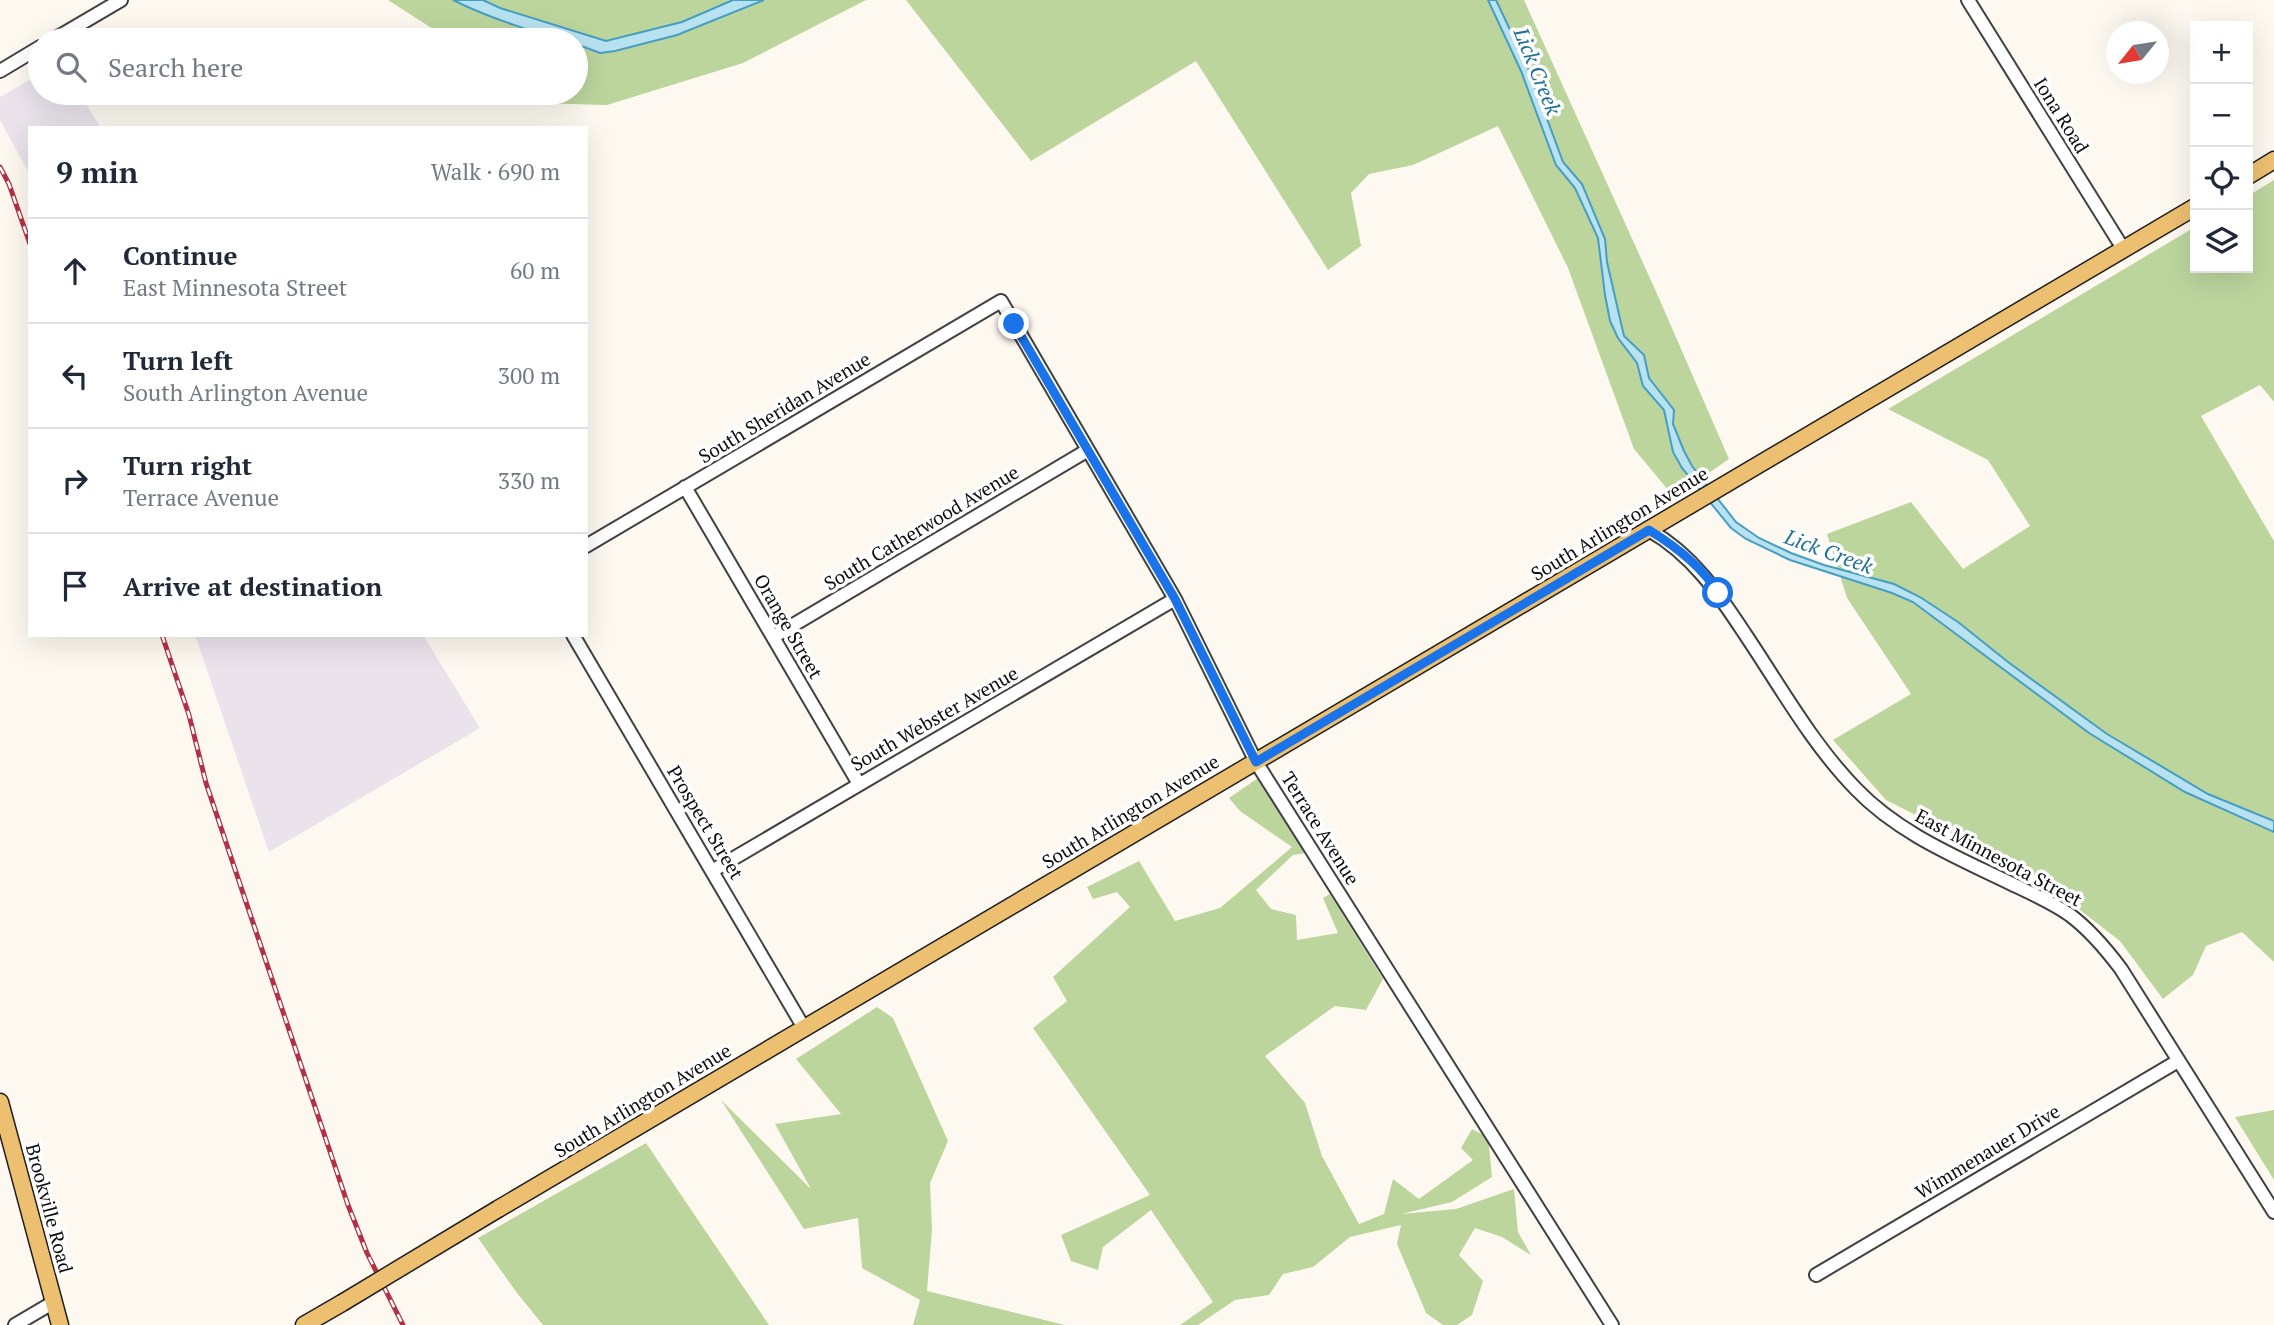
<!DOCTYPE html>
<html lang="en">
<head>
<meta charset="utf-8">
<style>
	body { margin:0; font-family:"PT Serif",serif; background:#f6f6f7; color:#1f2937 }
	.controls { position:absolute; right:21px; top:21px; display:grid; overflow:hidden; border-radius:0px; box-shadow:0 7px 28px #0002 }
	.controls button { width:63px; height:63px; display:grid; place-items:center; padding:0; border:0; border-bottom:2px solid #e0e1e3; background:#fff; color:#1f2937; font:35px sans-serif }
	.compass { position:absolute; left:2106px; top:21px; width:63px; height:63px; border-radius:50%; background:#fff; box-shadow:0 7px 28px #0002; rotate:240deg }
	.stop { position:absolute; width:21px; height:21px; margin:-16px; border:5px solid #1a73e8; border-radius:50%; background:#fff }
	.stop.end { background:#1a73e8; border-color:#fff; box-shadow:0 2px 7px #0008 }
	.list { margin:0; padding:0; list-style:none }
	h2 { display:flex; justify-content:space-between; align-items:center; height:91px; margin:0; padding:0 28px; font-size:30px }
	h2 small { font-size:23px; font-weight:400; color:#747a83 }
	.list li { display:grid; grid-template-columns:46px 1fr auto; gap:21px; align-items:center; box-sizing:border-box; height:105px; padding:0 28px; border-top:2px solid #e0e1e3 }
	.list b { display:block; font-size:26px; white-space:nowrap }
	.list p { margin:0; font-size:23px; white-space:nowrap; color:#747a83 }
	.list em { font-size:23px; font-style:normal; color:#747a83 }
	.icon { flex:none; width:38px; height:38px; fill:none; stroke:currentColor; stroke-width:2; stroke-linecap:round; stroke-linejoin:round }
	.map { position:relative; flex:none; width:2274px; height:1325px; overflow:hidden }
	.search { position:absolute; background:#fff; box-shadow:0 7px 28px #0002; left:28px; top:28px; width:560px; height:77px; display:flex; align-items:center; gap:18px; box-sizing:border-box; padding:0 24px; border-radius:38px; color:#747a83; font-size:26px }
	.panel { position:absolute; background:#fff; box-shadow:0 7px 28px #0002; left:28px; top:126px; width:560px; height:511px; border-radius:0px }
	.map>svg:first-child { display:block }
	.industrial { fill:#eae3ec }
	.forest { fill:#bcd59d }
	.water { fill:#b9e2f1; stroke:#469ec2; stroke-width:2 }
	.lines { fill:none; stroke-linecap:round; stroke-linejoin:round }
	.minor-casing { stroke:#414141; stroke-width:16 }
	.major-casing { stroke:#1f1f1f; stroke-width:19 }
	.minor { stroke:#fff; stroke-width:12 }
	.major { stroke:#edc071; stroke-width:16 }
	.rail-casing { stroke:#b23146; stroke-width:5 }
	.rail { stroke:#fff; stroke-width:2.5; stroke-dasharray:8; stroke-linecap:butt }
	.major-bridge-casing { stroke:#1f1f1f; stroke-width:19; stroke-linecap:butt }
	.major-bridge { stroke:#edc071; stroke-width:16 }
	.route { stroke:#1a73e8; stroke-width:9 }
	.labels { text-anchor:middle; dominant-baseline:central; stroke-width:7; stroke-linejoin:round; paint-order:stroke }
	.street-label { font-size:19px; fill:#0e0e0e; stroke:#fff }
	.water-label { font-size:21px; font-style:italic; fill:#217095; stroke:#fff }
</style>
</head>
<body>
<div class="map">
<svg width="2274" height="1325" viewBox="0 0 2274 1325">
	<rect width="100%" height="100%" fill="#fef9f0"/>
	<path class="industrial" d="M40,74V93H79L101,128H30V175L0,120V97Z
		M195,635H423L480,728L269,852Z"/>
	<path class="forest" d="M388,0H866L743,63L607,105L530,103L514,93H576V40H450Z
		M906,0H1524L1658,296L1729,459L1674,497L1634,449L1568,268L1498,126L1413,165L1369,174L1351,193L1361,246L1328,270L1196,61L1031,161Z
		M2274,180V402L2260,385L2201,416L2274,541V962L2242,932L2206,946L2193,975L2163,999L2120,941L2036,876L1886,800L1833,740L1911,694L1847,598L1827,534L1911,502L1963,569L2030,526L1988,460L1888,409L2195,227V268H2248V196Z
		M1258,778L1306,853L1293,855L1256,890L1271,909L1296,915L1297,940L1338,933L1323,898L1330,894L1383,979L1366,1010L1335,1006L1265,1056L1305,1103L1322,1156L1359,1224L1384,1214L1393,1179L1419,1199L1473,1160L1461,1148L1472,1129L1488,1137L1492,1177L1452,1202L1401,1214L1456,1209L1514,1189L1518,1232L1531,1255L1502,1237L1475,1228L1459,1255L1483,1281L1472,1315L1457,1325H1443L1426,1313L1397,1244L1401,1225L1350,1237L1313,1267L1283,1274L1269,1295L1235,1300L1198,1325H1180L1213,1302L1151,1210L1103,1247L1098,1270L1071,1261L1061,1235L1150,1195L1033,1028L1067,1001L1053,977L1130,907L1117,892L1093,899L1087,887L1139,861L1175,921L1220,908L1292,847L1240,811L1229,798Z
		M877,1007L893,1018L948,1141L930,1183L932,1229L927,1291L1065,1325H913L920,1300L862,1268L858,1218L804,1229L721,1100L811,1189L775,1124L841,1114L796,1059Z
		M2274,1110V1180L2235,1117Z
		M646,1143L769,1325H543L517,1293L478,1238Z"/>
	<path class="water" d="M453,0H483L500,8L606,41L682,22L733,0H764L677,35L615,51L600,53L576,44V40C548,40 479,13 453,0Z
		M1488,0H1496L1529,70L1563,162L1582,184L1605,239L1607,262L1624,336L1644,355L1649,378L1674,410L1673,424L1684,451L1692,466L1736,522L1759,538L1791,553L1824,565L1894,584L1920,597L1958,622L2008,662L2107,734L2208,794L2274,821V832L2185,792L2089,733L1913,602L1892,593L1790,560L1746,539L1731,528L1682,468L1673,452L1664,410L1643,386L1637,363L1618,338L1610,321L1605,295L1598,238L1575,188L1556,165L1521,71Z"/>
	<g class="lines">
		<g class="minor-casing">
			<path id="minor" d="M1968,0L2124,250
				M53,40L121,0
				M0,71L40,47
				M685,487L859,784
				M1649,530C1693,555 1718,593 1745,634C1780,686 1812,744 1856,789C1899,834 1959,858 2014,885C2033,894 2053,903 2070,915C2090,930 2106,949 2121,969L2274,1212
				M586,546L1001,301L1175,599L1256,762L1612,1325
				M573,635L804,1028
				M773,637L1088,450
				M712,871L1175,599
				M1816,1275L2178,1061
				M15,1325L54,1302"/>
		</g>
		<g class="major-casing">
			<path id="major" d="M2248,176L2274,160
				M0,1102L60,1325
				M498,1209L2195,207
				M304,1325L342,1303"/>
		</g>
		<use href="#minor" class="minor"/>
		<use href="#major" class="major"/>
		<g class="rail-casing">
			<path id="rail" d="M0,167L9,184L30,244
				M162,635L189,715L206,783L348,1205L367,1253L403,1325"/>
		</g>
		<use href="#rail" class="rail"/>
		<g class="major-bridge-casing">
			<path id="major-bridge" d="M342,1303L498,1209"/>
		</g>
		<use href="#major-bridge" class="major-bridge"/>
	</g>
	<g class="lines">
		<path class="route" d="M1014,324L1175,599L1256,762L1649,530C1675,546 1702,566 1718,593"/>
	</g>
	<g class="labels">
		<g class="street-label">
			<text transform="translate(2062 115) rotate(58)">Iona Road</text>
			<text transform="translate(784 407) rotate(-31)">South Sheridan Avenue</text>
			<text transform="translate(1619 523) rotate(-31)">South Arlington Avenue</text>
			<text transform="translate(921 527) rotate(-31)">South Catherwood Avenue</text>
			<text transform="translate(789 626) rotate(60)">Orange Street</text>
			<text transform="translate(934 718) rotate(-30)">South Webster Avenue</text>
			<text transform="translate(1130 811) rotate(-31)">South Arlington Avenue</text>
			<text transform="translate(706 822) rotate(59)">Prospect Street</text>
			<text transform="translate(1321 828) rotate(58)">Terrace Avenue</text>
			<text transform="translate(1999 857) rotate(28)">East Minnesota Street</text>
			<text transform="translate(642 1100) rotate(-31)">South Arlington Avenue</text>
			<text transform="translate(1987 1151) rotate(-31)">Wimmenauer Drive</text>
			<text transform="translate(50 1208) rotate(75)">Brookville Road</text>
		</g>
		<g class="water-label">
			<text transform="translate(1538 71) rotate(68)">Lick Creek</text>
			<text transform="translate(1829 551) rotate(20)">Lick Creek</text>
		</g>
	</g>
</svg>
<div class="controls">
<button>+</button>
<button>−</button>
<button><svg class="icon" aria-label="locate" viewBox="0 0 24 24"><circle cx="12" cy="12" r="6"/><path d="M12 2v4M12 18v4M2 12h4M18 12h4"/></svg></button>
<button><svg class="icon" aria-label="layers" viewBox="0 0 24 24"><path d="M12 4l9 5-9 5-9-5zM3 14l9 5 9-5"/></svg></button>
</div>
<svg class="compass" viewBox="-18 -18 36 36"><path d="M0-13l5 13h-10z" fill="#e53935"/><path d="M0 13l5-13h-10z" fill="#747a83"/></svg>
<div class="stop" style="left:1718px;top:593px"></div>
<div class="stop end" style="left:1014px;top:324px"></div>
<div class="search"><svg class="icon" aria-label="search" viewBox="0 0 24 24"><circle cx="10" cy="10" r="6"/><path d="M15 15l6 6"/></svg>Search here</div>
<section class="panel">
<h2>9 min<small>Walk · 690 m</small></h2>
<ul class="list">
<li><svg class="icon" aria-label="ahead" viewBox="0 0 24 24"><path d="M12 20V5M6 11l6-6 6 6"/></svg><div><b>Continue</b><p>East Minnesota Street</p></div><em>60 m</em></li>
<li><svg class="icon" aria-label="left" viewBox="0 0 24 24"><path d="M17 20v-9H6M10 6l-5 5 5 5"/></svg><div><b>Turn left</b><p>South Arlington Avenue</p></div><em>300 m</em></li>
<li><svg class="icon" aria-label="right" viewBox="0 0 24 24"><path d="M7 20v-9h11M14 6l5 5-5 5"/></svg><div><b>Turn right</b><p>Terrace Avenue</p></div><em>330 m</em></li>
<li><svg class="icon" aria-label="arrive" viewBox="0 0 24 24"><path d="M6 21V4h12l-3 4 3 4H6"/></svg><div><b>Arrive at destination</b></div></li>
</ul>
</section>
</div>
</body>
</html>
